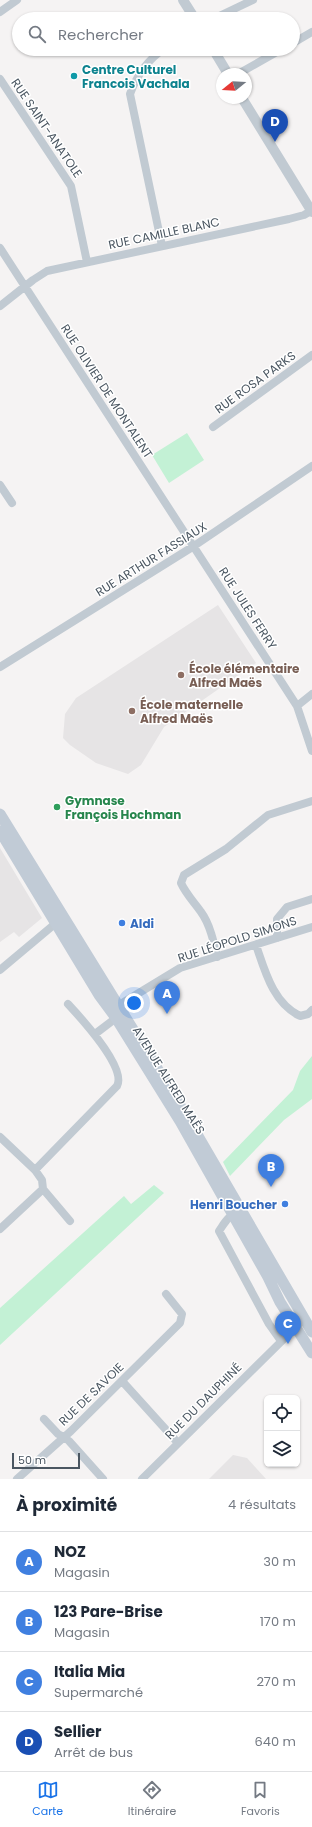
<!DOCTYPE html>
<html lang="fr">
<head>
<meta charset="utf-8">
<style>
	body { margin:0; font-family:Poppins,sans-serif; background:#f6f6f7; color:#1f2937 }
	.controls { position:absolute; right:12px; bottom:12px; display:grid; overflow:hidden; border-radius:6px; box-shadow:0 1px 3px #0004 }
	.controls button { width:36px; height:36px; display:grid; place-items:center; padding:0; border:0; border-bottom:1px solid #e0e1e3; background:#fff; color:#1f2937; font:20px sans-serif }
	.compass { position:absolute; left:216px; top:68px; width:36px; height:36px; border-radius:50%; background:#fff; box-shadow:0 1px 3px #0004; rotate:252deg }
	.scale { position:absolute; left:12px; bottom:10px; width:68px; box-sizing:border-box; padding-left:4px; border:2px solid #4a5661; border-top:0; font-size:11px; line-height:14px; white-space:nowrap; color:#4a5661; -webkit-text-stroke:3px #fff; paint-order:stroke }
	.you { position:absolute; left:134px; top:1003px; width:14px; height:14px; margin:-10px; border:3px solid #fff; border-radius:50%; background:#1a73e8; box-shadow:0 0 0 6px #1a73e833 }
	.badge { display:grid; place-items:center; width:26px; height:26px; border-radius:50%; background:#1a73e8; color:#fff; font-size:13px; font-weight:700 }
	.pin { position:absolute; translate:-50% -33px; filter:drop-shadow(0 1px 2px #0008) }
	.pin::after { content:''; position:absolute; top:21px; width:14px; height:12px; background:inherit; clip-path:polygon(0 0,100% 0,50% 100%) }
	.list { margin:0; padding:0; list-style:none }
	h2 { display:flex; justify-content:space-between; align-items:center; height:52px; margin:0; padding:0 16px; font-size:17px }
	h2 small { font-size:13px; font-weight:400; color:#747a83 }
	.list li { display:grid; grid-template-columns:26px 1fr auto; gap:12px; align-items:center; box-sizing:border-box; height:60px; padding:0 16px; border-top:1px solid #e0e1e3 }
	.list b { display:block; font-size:15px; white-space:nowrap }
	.list p { margin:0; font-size:13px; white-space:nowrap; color:#747a83 }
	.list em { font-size:13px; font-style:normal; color:#747a83 }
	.icon { flex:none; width:22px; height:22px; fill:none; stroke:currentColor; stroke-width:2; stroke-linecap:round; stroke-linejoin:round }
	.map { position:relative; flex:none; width:312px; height:1479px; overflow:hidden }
	.search { position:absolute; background:#fff; box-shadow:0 1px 3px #0004; left:12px; right:12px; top:12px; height:44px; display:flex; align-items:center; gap:10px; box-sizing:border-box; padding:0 14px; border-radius:22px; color:#747a83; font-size:15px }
	.sheet { height:292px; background:#fff }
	nav { display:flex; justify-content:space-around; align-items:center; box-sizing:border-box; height:56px; border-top:1px solid #e0e1e3; background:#fff; font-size:11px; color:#747a83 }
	nav a { display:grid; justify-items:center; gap:2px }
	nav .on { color:#1a73e8 }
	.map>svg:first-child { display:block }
	.education { fill:#e6e4e5 }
	.green { fill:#c3f1d5 }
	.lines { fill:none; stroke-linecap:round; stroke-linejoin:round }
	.minor { stroke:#c1cad2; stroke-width:8 }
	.tertiary { stroke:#c1cad2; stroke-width:10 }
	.secondary { stroke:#c1cbd6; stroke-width:11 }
	.culture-dot { fill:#0f9aa8; stroke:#fff; stroke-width:1.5 }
	.education-dot { fill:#8d6e63; stroke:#fff; stroke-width:1.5 }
	.leisure-dot { fill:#2e9e5b; stroke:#fff; stroke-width:1.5 }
	.shop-dot { fill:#3f7fe0; stroke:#fff; stroke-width:1.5 }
	.labels { text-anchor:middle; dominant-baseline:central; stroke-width:3; stroke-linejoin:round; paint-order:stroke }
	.culture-label { font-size:12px; font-weight:bold; fill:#0d838f; stroke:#fff; text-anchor:start }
	.street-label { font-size:12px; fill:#4a5661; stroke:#fff }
	.education-label { font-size:12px; font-weight:bold; fill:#785e54; stroke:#fff; text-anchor:start }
	.leisure-label { font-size:12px; font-weight:bold; fill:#27864d; stroke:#fff; text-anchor:start }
	.shop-label { font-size:12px; font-weight:bold; fill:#366cbe; stroke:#fff; text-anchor:start }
</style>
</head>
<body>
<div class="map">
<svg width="312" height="1479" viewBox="0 0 312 1479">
	<rect width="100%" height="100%" fill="#f5f3f3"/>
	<path class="education" d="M218,605L256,663L164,727L141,765L128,774L96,763L70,745L63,738L65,714L76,698Z
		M0,848L42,918L19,937L14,932L0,942Z
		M233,1455L247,1458L266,1479H209Z"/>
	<path class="green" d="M187,433L204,460L169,483L152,455Z
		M312,1056V1099L284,1120L230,1176L223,1162L293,1090L300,1071Z
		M154,1185L164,1193L0,1345V1308L124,1196L131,1204Z"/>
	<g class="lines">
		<path class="minor" d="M0,12L17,0
			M213,19L253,0
			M293,43L312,32
			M238,74L282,49
			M0,79L71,186L87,262
			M162,246L130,94C137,75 147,60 164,49
			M0,248L297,706L312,751
			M0,306L33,280L47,271L289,219L304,215L311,211
			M213,427L312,355
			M0,485L12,503
			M0,667L194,546L312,466
			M297,706L312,694
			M277,938V919L287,907L312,899
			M256,945C265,971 273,1003 300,1016L308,1014L312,1010
			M217,957C214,943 210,924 201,912C194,902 186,894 181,883L184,875L226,849L268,815L312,801
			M0,970L56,923
			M95,1034L116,1018L120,1007L124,1002L180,968L312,927
			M0,1137L35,1170L42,1180L43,1189L70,1221
			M35,1170L117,1086C127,1068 81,1018 68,1004
			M238,1213C228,1215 224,1224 219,1231L269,1324L281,1341
			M0,1229L43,1189
			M122,1381L178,1443
			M44,1419L58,1434L64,1437L69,1441L103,1479
			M17,1479L71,1431L180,1323L182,1314L166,1294
			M142,1479L299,1324"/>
		<path class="tertiary" d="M183,0L195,19
			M213,49L228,74
			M242,98L312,212"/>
		<path class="secondary" d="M0,814L184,1112L312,1332
			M0,831L99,995L116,1018L180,1121L268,1277L280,1302L312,1353"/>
	</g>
	<circle class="culture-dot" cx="74" cy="76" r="4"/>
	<g class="education-dot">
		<circle cx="181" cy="675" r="4"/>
		<circle cx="132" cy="711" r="4"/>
	</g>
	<circle class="leisure-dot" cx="57" cy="807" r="4"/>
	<g class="shop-dot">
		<circle cx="122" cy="923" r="4"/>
		<circle cx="285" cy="1204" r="4"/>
	</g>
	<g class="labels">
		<g class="culture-label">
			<text x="82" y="69">Centre Culturel<tspan x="82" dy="14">Francois Vachala</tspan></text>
		</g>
		<g class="street-label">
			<text transform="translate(47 128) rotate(56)">RUE SAINT-ANATOLE</text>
			<text transform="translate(164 233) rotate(-12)">RUE CAMILLE BLANC</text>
			<text transform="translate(255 382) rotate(-36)">RUE ROSA PARKS</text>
			<text transform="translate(107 391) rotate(57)">RUE OLIVIER DE MONTALENT</text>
			<text transform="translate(151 559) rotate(-32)">RUE ARTHUR FASSIAUX</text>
			<text transform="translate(248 608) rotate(57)">RUE JULES FERRY</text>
			<text transform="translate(237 939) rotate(-18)">RUE LÉOPOLD SIMONS</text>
			<text transform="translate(169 1080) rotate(58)">AVENUE ALFRED MAËS</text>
			<text transform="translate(91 1394) rotate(-44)">RUE DE SAVOIE</text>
			<text transform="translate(203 1401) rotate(-45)">RUE DU DAUPHINÉ</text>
		</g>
		<g class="education-label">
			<text x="189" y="668">École élémentaire<tspan x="189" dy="14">Alfred Maës</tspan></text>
			<text x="140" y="704">École maternelle<tspan x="140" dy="14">Alfred Maës</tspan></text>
		</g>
		<g class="leisure-label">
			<text x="65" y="800">Gymnase<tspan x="65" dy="14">François Hochman</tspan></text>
		</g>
		<g class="shop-label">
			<text x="130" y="923">Aldi</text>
			<text x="277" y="1204" text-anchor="end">Henri Boucher</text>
		</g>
	</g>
</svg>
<div class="controls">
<button><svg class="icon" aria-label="locate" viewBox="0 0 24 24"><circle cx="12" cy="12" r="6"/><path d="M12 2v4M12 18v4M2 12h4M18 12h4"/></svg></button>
<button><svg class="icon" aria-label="layers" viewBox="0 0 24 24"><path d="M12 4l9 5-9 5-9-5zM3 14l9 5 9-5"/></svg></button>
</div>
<svg class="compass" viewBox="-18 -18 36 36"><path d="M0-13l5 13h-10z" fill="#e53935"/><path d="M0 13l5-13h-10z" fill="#747a83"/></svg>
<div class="scale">50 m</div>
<div class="you"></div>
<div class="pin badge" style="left:167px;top:1014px;background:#3f7fe0">A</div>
<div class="pin badge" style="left:271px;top:1187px;background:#3f7fe0">B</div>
<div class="pin badge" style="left:288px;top:1344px;background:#3f7fe0">C</div>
<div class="pin badge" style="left:275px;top:142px;background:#1a4fb4">D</div>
<div class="search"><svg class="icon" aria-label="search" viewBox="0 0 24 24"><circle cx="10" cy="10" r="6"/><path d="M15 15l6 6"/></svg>Rechercher</div>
</div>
<section class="sheet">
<h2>À proximité<small>4 résultats</small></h2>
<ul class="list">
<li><span class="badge" style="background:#3f7fe0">A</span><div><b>NOZ</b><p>Magasin</p></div><em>30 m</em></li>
<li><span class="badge" style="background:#3f7fe0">B</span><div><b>123 Pare-Brise</b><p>Magasin</p></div><em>170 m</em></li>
<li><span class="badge" style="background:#3f7fe0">C</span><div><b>Italia Mia</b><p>Supermarché</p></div><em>270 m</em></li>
<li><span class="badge" style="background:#1a4fb4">D</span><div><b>Sellier</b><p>Arrêt de bus</p></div><em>640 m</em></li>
</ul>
</section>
<nav>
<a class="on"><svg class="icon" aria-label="map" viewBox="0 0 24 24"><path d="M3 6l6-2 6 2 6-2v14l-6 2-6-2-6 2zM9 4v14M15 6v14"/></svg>Carte</a>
<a><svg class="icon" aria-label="directions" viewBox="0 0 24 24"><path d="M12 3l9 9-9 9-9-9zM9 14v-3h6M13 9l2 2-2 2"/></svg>Itinéraire</a>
<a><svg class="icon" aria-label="saved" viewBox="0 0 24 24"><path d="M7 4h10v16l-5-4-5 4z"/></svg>Favoris</a>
</nav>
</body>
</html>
